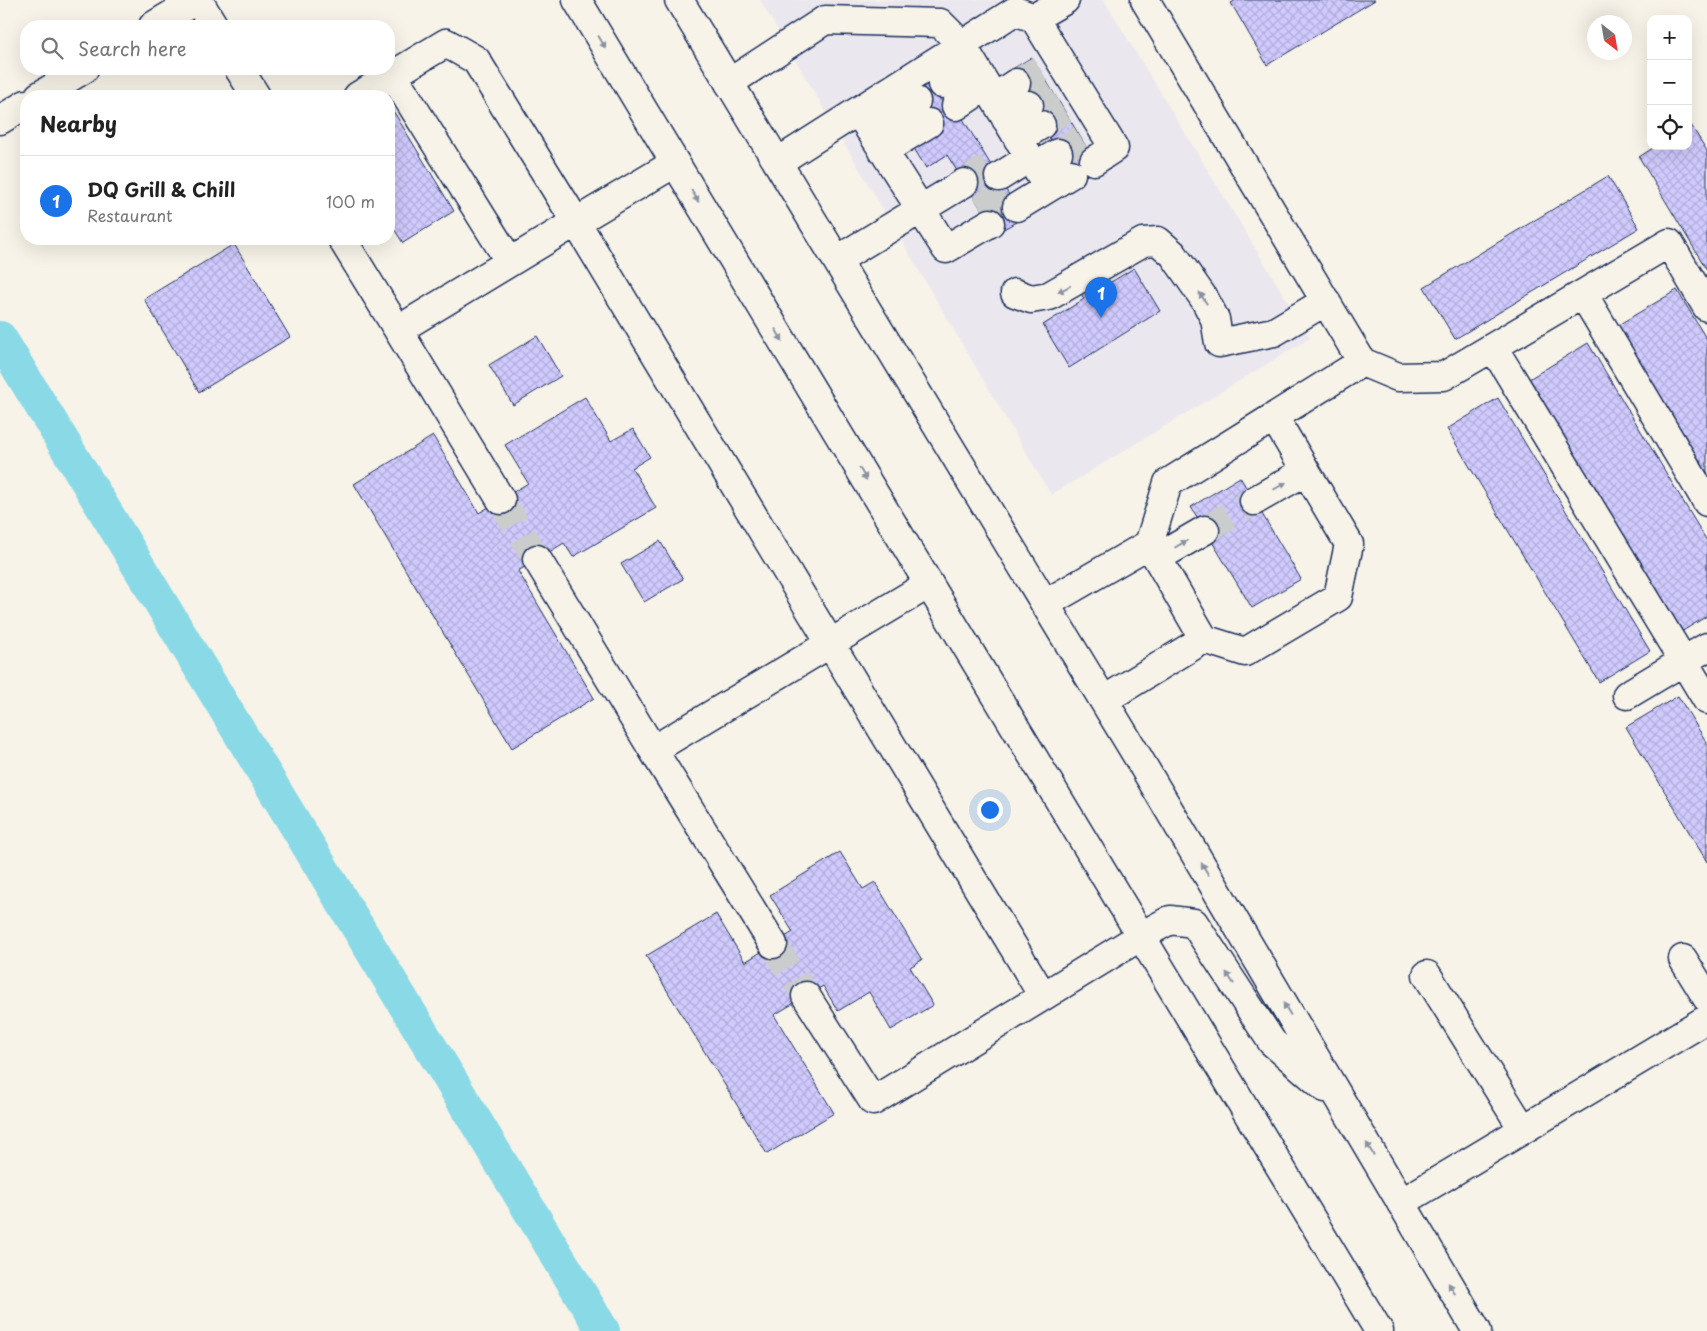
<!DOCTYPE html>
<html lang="en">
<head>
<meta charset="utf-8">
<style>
	body { margin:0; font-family:"Playpen Sans",sans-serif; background:#f6f6f6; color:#222 }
	.controls { position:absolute; right:15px; top:15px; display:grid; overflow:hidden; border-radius:10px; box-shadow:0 5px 20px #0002 }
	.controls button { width:45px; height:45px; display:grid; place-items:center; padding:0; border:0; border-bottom:1px solid #e0e0e0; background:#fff; color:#222; font:25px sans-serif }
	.compass { position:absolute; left:1587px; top:15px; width:45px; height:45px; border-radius:50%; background:#fff; box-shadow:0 5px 20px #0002; rotate:149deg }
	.you { position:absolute; left:989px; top:809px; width:18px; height:18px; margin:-12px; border:4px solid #fff; border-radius:50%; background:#1a73e8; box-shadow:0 0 0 8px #1a73e833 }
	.badge { display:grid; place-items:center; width:32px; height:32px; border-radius:50%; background:#1a73e8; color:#fff; font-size:16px; font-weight:700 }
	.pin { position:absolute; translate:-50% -41px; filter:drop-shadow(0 1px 2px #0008) }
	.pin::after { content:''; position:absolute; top:26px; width:18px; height:15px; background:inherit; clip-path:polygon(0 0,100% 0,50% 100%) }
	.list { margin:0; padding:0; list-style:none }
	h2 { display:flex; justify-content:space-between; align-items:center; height:65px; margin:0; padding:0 20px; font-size:21px }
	h2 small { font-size:16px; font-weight:400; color:#767676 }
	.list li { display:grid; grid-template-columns:32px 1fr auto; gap:15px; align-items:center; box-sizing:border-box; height:90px; padding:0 20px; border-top:1px solid #e0e0e0 }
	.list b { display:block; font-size:19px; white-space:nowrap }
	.list p { margin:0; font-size:16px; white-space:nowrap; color:#767676 }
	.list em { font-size:16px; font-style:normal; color:#767676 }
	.icon { flex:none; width:28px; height:28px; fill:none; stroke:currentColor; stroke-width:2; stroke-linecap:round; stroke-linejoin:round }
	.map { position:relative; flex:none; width:1707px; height:1331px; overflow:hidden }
	.search { position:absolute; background:#fff; box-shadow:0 5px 20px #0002; left:20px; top:20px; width:375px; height:55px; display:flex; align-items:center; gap:12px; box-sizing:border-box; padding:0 18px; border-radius:20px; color:#767676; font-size:19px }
	.panel { position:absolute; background:#fff; box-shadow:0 5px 20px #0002; left:20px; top:90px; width:375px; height:155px; border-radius:20px }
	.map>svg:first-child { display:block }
	.built { fill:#ebe7ee }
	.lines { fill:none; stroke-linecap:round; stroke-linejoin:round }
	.canal { stroke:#8ad9e7; stroke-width:34 }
	.building { fill:url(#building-cross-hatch); stroke:#1b2f5e }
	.minor-tunnel { stroke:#cbcccc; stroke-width:28; stroke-dasharray:28 14; stroke-linecap:butt }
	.minor-casing { stroke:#1b2f5e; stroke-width:31 }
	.major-casing { stroke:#1b2f5e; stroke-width:31 }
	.minor { stroke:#f7f3e8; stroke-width:28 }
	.major { stroke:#f7f3e8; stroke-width:28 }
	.oneway { fill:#8991a3 }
</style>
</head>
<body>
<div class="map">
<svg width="1707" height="1331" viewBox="0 0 1707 1331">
	<defs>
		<pattern id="building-cross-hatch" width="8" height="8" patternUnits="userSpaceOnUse" patternTransform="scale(1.25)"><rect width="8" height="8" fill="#d0cafd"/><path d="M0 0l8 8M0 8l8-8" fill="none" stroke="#b2aedb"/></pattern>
	</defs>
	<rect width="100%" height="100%" fill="#f7f3e8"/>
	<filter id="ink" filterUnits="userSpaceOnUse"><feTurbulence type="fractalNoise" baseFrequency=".02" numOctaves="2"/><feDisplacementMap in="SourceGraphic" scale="10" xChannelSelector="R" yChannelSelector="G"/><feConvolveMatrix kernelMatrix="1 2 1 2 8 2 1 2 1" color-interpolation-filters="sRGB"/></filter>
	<g filter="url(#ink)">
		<path class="built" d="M760,0H1104L1310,338L1051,495Z"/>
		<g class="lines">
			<path class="canal" d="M0,338L603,1331"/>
		</g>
		<path class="building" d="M1236,0H1375L1267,65L1231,3Z
			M1032,57L1099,168L1076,182L1009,71Z
			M937,76L1023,218L995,234L990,223L947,155L926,168L912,145L910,92Z
			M389,104L454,211L403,243L389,221Z
			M1691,125L1707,151V270L1639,157L1656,146H1688V127Z
			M1608,176L1639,228L1455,339L1424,287Z
			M234,244L290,337L199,392L144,299Z
			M1134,268L1160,311L1069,368L1043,325L1084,299L1079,290L1097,279L1103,287Z
			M1677,290L1707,340V474L1618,325Z
			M537,336L561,376L513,405L489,365Z
			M1588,343L1707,541V616L1681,632L1529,379Z
			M585,397L611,441L633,429L650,457L632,468L656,508L573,557L564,543L518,571L594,698L512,748L354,484L433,436L479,513L528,483L505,445Z
			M1498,398L1650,651L1599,682L1447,429Z
			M1240,477L1301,579L1252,608L1191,507Z
			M660,541L683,579L644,602L621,564Z
			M1678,696L1707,743V862L1626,727Z
			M840,852L863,889L875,882L922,960L910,967L933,1005L891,1030L869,992L838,1011L823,986L774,1015L834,1113L767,1154L646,956L716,914L745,962L793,932L770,895Z"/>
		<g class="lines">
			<path class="minor-tunnel" d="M1016,83L1040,69
				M1029,105L1052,90
				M1041,125L1064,110
				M1058,153L1081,138
				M964,183L992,165
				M980,208L1007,191
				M501,500L537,559
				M1205,530L1254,501
				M773,944L806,996"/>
			<g class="minor-casing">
				<path id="minor" d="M198,0L214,26
					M1145,0L1362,362L1398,377L1444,376L1669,243L1707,307
					M1034,18L1114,148L1094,161
					M239,69L256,96
					M393,75L510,262
					M729,83L825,20L940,23L962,45L1048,188
					M942,84L974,65
					M358,96L446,43L476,60L576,222L398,330L501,500
					M994,98L1016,83
					M956,106L986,86
					M858,111L946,249L990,223
					M1006,119L1029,105
					M869,129L916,101
					M1018,139L1041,125
					M883,151L929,123
					M778,162L1015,11L1034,18L1065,0
					M675,163L576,222L1043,996
					M1035,167L1058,153
					M999,177L1029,158
					M1017,207L1071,174
					M342,239L398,330
					M837,260L964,183
					M1015,293L1031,299L1049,296L1143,242L1158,241L1173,254L1205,300L1215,319L1219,343L1274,332L1326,301
					M1583,294L1707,502
					M1493,347L1707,700
					M1254,501L1306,471
					M1149,544L1168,483L1362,362
					M1157,558L1205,530
					M537,559L653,750
					M1045,604L1149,544L1204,639L1104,700
					M1204,639L1245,652L1338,597L1349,544L1274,417
					M1627,695L1707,647
					M773,944L653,750L929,584
					M1683,959L1707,998
					M1427,975L1523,1129
					M806,996L873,1101L1141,936
					M1401,1203L1707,1019"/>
			</g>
			<g class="major-casing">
				<path id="major" d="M577,0L1379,1331
					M679,0L1136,754L1477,1331
					M153,26L196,0
					M39,96L84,69
					M0,120L26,104
					M1141,936L1170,920L1194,923L1272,1042L1325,1088"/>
			</g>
			<use href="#minor" class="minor"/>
			<use href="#major" class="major"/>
		</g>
		<defs><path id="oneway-solid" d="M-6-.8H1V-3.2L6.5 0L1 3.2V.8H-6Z" transform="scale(1.25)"/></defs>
		<g class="oneway">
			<use href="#oneway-solid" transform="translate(602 42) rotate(59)"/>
			<use href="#oneway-solid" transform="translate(695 196) rotate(59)"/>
			<use href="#oneway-solid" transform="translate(1064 289) rotate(153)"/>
			<use href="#oneway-solid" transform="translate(1203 298) rotate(-123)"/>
			<use href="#oneway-solid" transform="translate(779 335) rotate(59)"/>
			<use href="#oneway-solid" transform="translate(863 474) rotate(59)"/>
			<use href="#oneway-solid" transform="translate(1280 486) rotate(-30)"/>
			<use href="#oneway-solid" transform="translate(1181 544) rotate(-30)"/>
			<use href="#oneway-solid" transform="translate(1205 869) rotate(-121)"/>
			<use href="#oneway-solid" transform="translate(1230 978) rotate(-123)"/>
			<use href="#oneway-solid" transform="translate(1287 1009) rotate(-121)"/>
			<use href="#oneway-solid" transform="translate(1370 1149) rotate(-121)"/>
			<use href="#oneway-solid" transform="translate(1452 1289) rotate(-121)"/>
		</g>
	</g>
</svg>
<div class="controls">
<button>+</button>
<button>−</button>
<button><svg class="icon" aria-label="locate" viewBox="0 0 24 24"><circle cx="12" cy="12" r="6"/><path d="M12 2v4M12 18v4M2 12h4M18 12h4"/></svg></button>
</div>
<svg class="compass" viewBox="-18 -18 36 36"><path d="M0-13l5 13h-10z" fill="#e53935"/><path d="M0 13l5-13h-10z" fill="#767676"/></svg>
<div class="you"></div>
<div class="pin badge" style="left:1101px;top:318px">1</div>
<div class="search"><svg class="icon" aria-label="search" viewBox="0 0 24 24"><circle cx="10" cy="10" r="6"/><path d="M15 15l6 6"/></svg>Search here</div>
<section class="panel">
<h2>Nearby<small></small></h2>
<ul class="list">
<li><span class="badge">1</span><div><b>DQ Grill &amp; Chill</b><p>Restaurant</p></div><em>100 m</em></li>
</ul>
</section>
</div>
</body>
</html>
